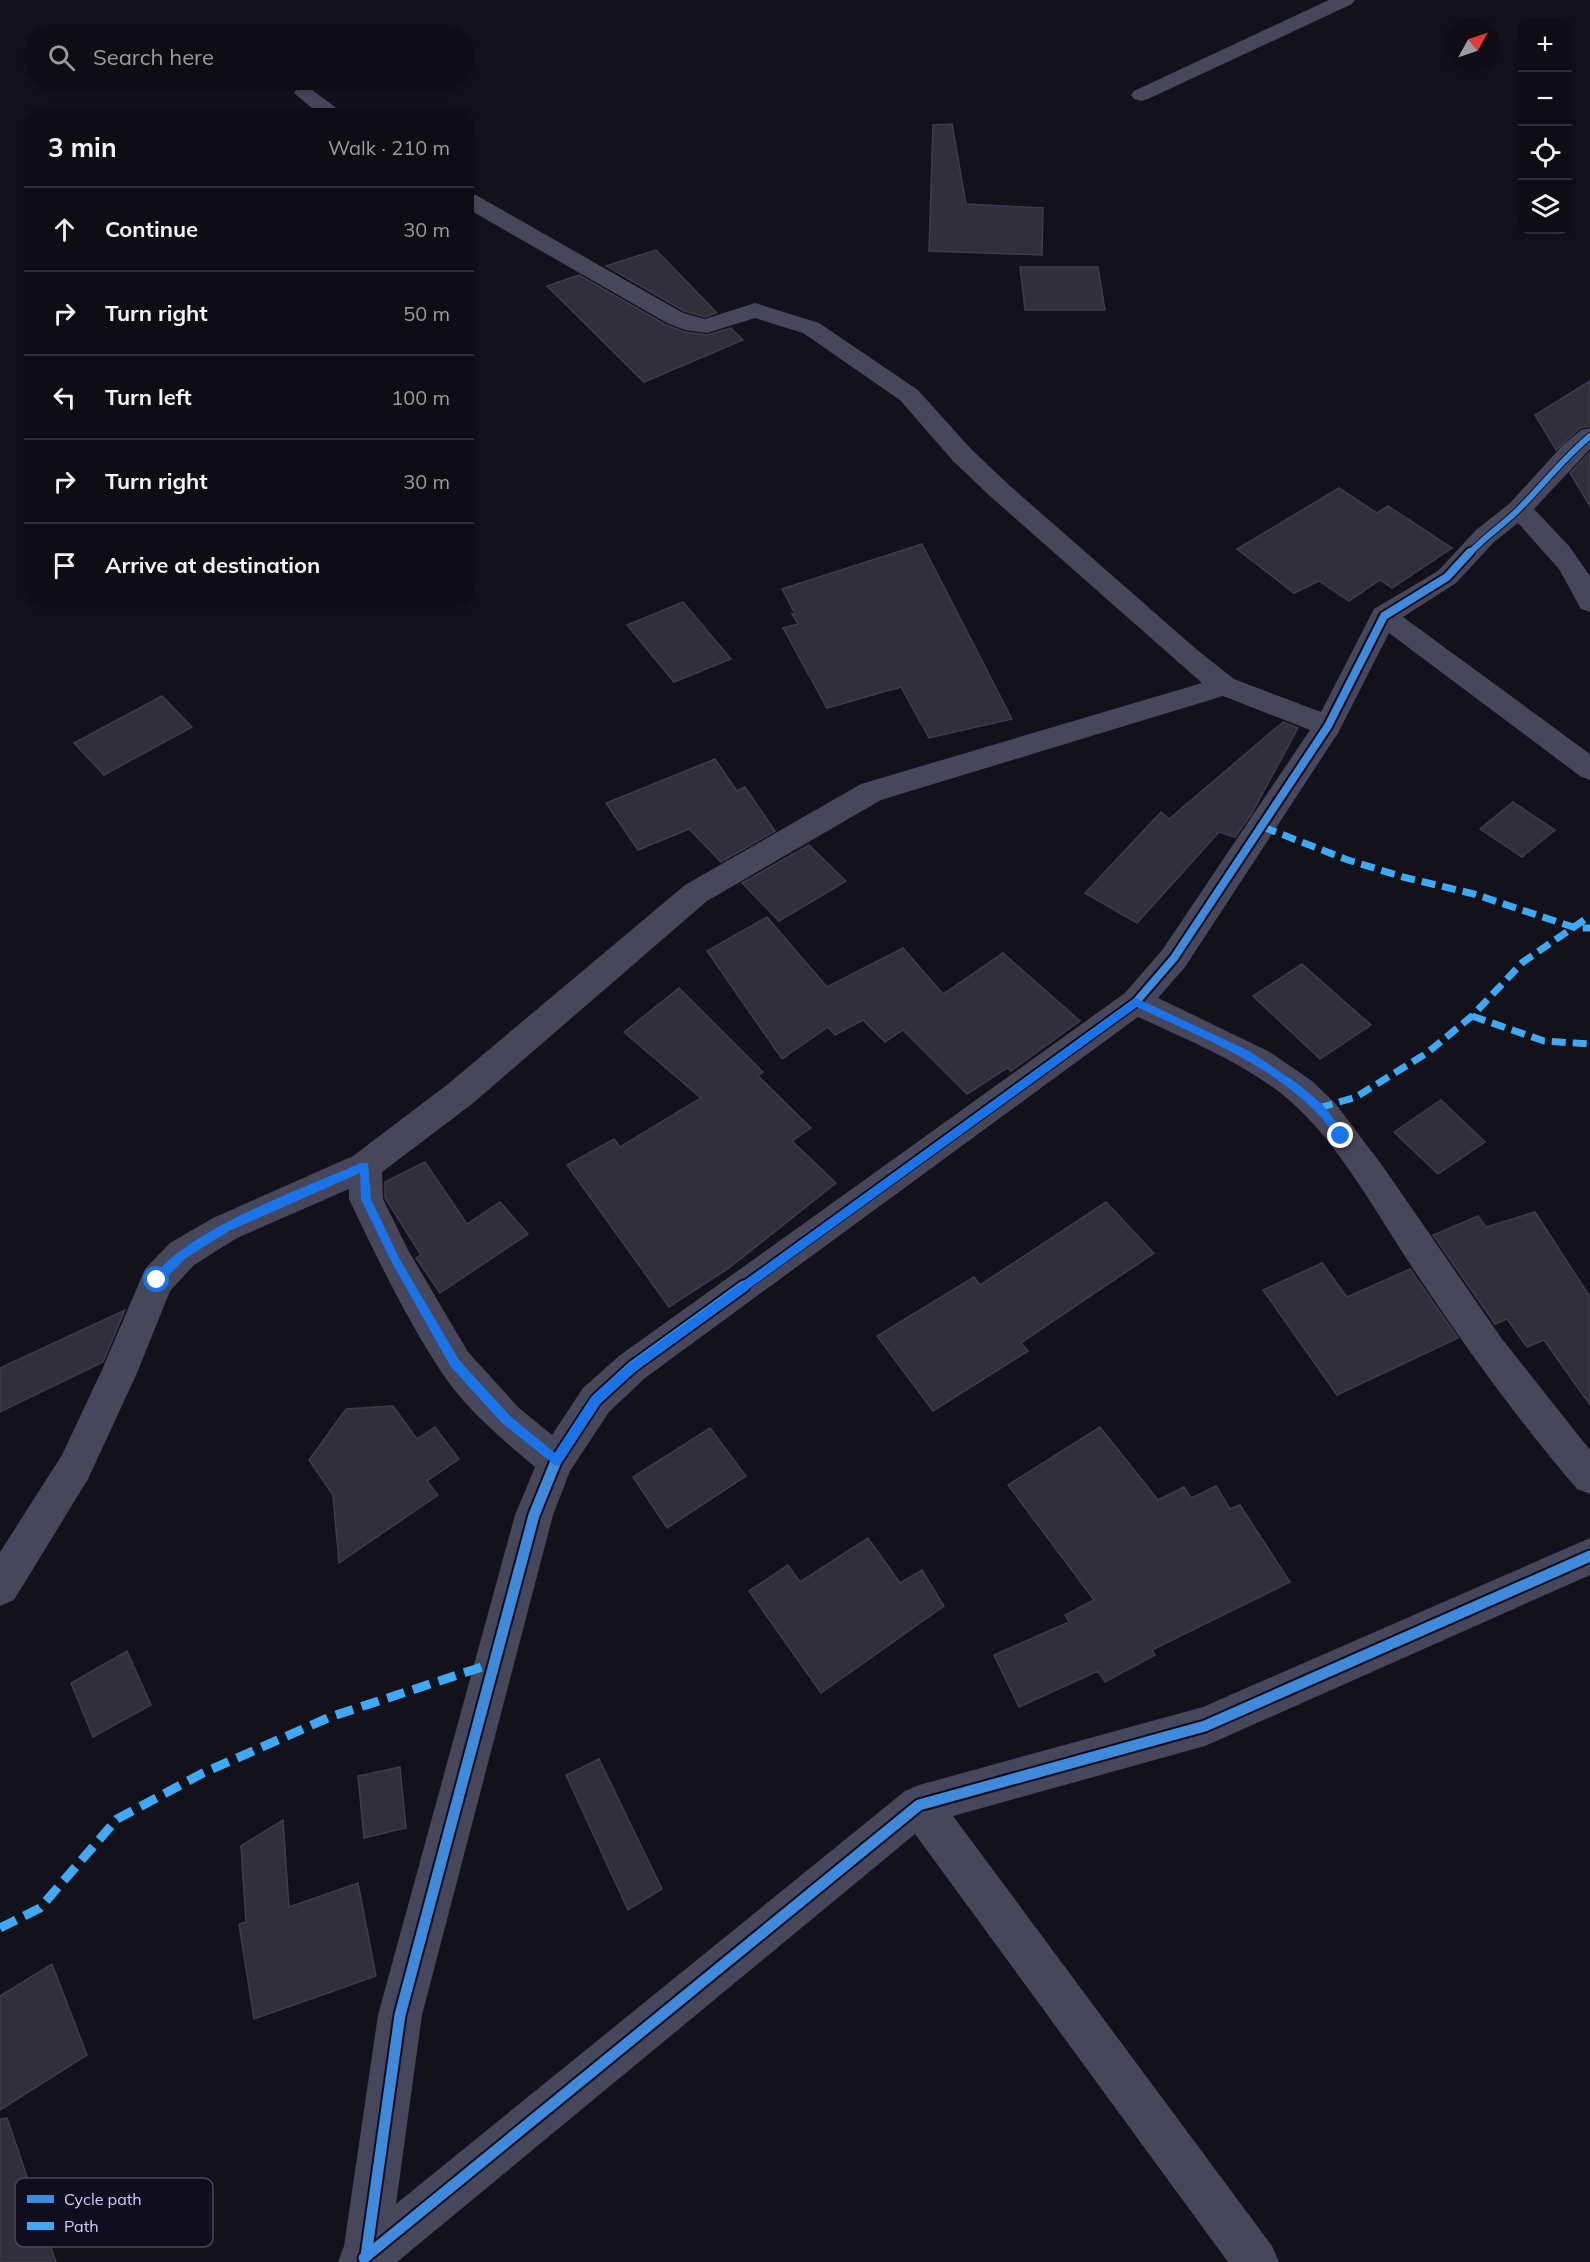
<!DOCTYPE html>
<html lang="en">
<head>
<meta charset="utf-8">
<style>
	body { margin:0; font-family:Mulish,sans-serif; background:#1c1b22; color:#f1f3f6 }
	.controls { position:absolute; right:18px; top:18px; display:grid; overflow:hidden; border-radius:12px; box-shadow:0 3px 9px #0003 }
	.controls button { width:54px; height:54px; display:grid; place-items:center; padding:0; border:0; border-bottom:2px solid #2e2d34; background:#0e0d14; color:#f1f3f6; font:30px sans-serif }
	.compass { position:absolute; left:1446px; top:18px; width:54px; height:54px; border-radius:50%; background:#0e0d14; box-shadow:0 3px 9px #0003; rotate:50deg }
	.stop { position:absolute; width:18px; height:18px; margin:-14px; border:4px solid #1a73e8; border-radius:50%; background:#fff }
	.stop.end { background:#1a73e8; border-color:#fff; box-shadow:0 2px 6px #0008 }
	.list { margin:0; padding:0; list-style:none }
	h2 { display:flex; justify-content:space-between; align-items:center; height:78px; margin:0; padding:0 24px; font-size:26px }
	h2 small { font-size:20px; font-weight:400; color:#9b9ca0 }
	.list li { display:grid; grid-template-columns:39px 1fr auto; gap:18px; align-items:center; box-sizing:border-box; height:84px; padding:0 24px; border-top:2px solid #2e2d34 }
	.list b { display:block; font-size:22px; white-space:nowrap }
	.list em { font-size:20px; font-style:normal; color:#9b9ca0 }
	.icon { flex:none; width:33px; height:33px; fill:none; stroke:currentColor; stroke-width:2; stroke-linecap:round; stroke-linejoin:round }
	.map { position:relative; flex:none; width:1590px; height:2262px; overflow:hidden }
	.search { position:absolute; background:#0e0d14; box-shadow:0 3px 9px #0003; left:24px; top:24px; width:450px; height:66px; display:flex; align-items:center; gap:15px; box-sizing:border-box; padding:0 21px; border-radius:33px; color:#9b9ca0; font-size:22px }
	.panel { position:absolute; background:#0e0d14; box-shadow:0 3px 9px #0003; left:24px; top:108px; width:450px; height:498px; border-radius:18px }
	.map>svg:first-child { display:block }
	.building { fill:#312f3c; stroke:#3e3b4d; stroke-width:1.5 }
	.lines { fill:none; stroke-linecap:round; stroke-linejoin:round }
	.street { fill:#47475b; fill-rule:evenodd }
	.quiet-far1 { stroke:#3fa9f5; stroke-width:7; stroke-dasharray:14 7; stroke-linecap:butt }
	.quiet { stroke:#3fa9f5; stroke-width:9; stroke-dasharray:18 9; stroke-linecap:butt }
	.cycleway-far2-casing { stroke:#100d1e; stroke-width:8 }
	.cycleway-far1-casing { stroke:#100d1e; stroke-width:12 }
	.cycleway-casing { stroke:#100d1e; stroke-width:15 }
	.cycleway-far2 { stroke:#408adc; stroke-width:6 }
	.cycleway-far1 { stroke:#408adc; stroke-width:8 }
	.cycleway { stroke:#408adc; stroke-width:11 }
	.route { fill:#1a73e8 }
	.key { fill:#100d1e; stroke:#4a4761; stroke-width:1.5 }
	.key-label { font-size:16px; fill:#d1cefc }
</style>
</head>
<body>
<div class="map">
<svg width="1590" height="2262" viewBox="0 0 1590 2262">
	<rect width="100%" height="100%" fill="#13111a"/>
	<path class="building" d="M952,124L966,204L1043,208L1042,255L929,251L933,125Z
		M656,250L717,313L705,317L684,311L606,266Z
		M1020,267H1098L1105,310H1025Z
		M579,275L666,325L685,332L707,335L731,328L743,340L644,382L547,286Z
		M1590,381V426L1580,428L1556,450L1535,415Z
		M1590,452V506L1570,473Z
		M1339,488L1377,513L1388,506L1452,548L1392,588L1380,580L1349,601L1319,581L1294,593L1237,549Z
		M922,544L1012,719L929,738L901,687L827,708L783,628L798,624L792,614H795L782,589Z
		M683,602L731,659L674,682L627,625Z
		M162,696L192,727L104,775L74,743Z
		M1283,722L1298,728L1252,813L1235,837L1219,832L1137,923L1085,893L1161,812L1169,819Z
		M715,759L737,791L745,787L775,831L721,862L689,829L638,850L606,803Z
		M1513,802L1555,830L1522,857L1480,829Z
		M809,845L846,881L779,921L742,883Z
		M767,917L827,987L903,948L943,994L1003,953L1080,1021L1011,1071L1007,1068L967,1094L903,1030L885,1042L863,1020L835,1035L828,1027L782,1059L707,951Z
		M1302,964L1371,1025L1320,1059L1253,996Z
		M679,988L763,1072L758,1076L811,1128L792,1141L836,1183L729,1268L669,1307L567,1165L614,1139L620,1147L701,1098L624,1032Z
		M1441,1100L1485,1142L1438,1174L1394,1132Z
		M425,1162L467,1224L500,1202L528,1234L440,1293L416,1258L421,1255L385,1198V1182Z
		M1106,1202L1154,1253L1021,1343L1028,1351L933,1411L877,1336L974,1277L980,1285Z
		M1535,1212L1590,1297V1405L1544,1340L1527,1347L1507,1319L1495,1324L1433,1235L1478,1216L1486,1227Z
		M1322,1263L1347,1297L1410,1269L1458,1338L1337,1395L1263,1290Z
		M125,1310L103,1362L0,1412V1368Z
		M393,1406L417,1439L435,1427L459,1459L427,1481L438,1495L339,1563L333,1495L309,1460L346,1409Z
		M1100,1427L1158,1500L1184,1487L1191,1498L1216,1486L1230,1509L1240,1505L1290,1582L1152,1650L1155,1655L1105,1682L1098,1671L1019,1707L994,1655L1069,1622L1065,1615L1094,1600L1008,1485Z
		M710,1428L746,1476L667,1528L633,1477Z
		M868,1538L900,1583L922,1570L944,1606L821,1693L749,1591L788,1565L800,1582Z
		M127,1651L151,1705L93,1737L71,1683Z
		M599,1759L662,1889L628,1910L566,1775Z
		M400,1767L406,1828L364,1838L358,1776Z
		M283,1820L289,1907L358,1883L376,1976L254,2019L239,1924L246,1922L241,1846Z
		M52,1964L87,2055L0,2110V1996Z
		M7,2118L56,2262H0V2119Z"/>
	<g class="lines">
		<path class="street" d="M1329,0H1355L1352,4L1148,99L1141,101L1134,99L1131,95L1134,91Z
			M304,87L311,89L344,114H319L294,93L297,89Z
			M468,193L476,195L683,313L705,319L755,303L819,323L918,390L971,449L1009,485L1196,649L1234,679L1321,712L1374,609L1438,571L1476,530L1510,503L1563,445L1581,430L1590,428V449L1534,509L1569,546L1590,576V612L1581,609L1559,569L1518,523L1494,542L1456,583L1403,617L1590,754V780L1580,776L1389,633L1338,733L1185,967L1158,998L1268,1051L1312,1081L1335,1103L1384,1168L1502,1339L1590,1450V1494L1577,1489C1517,1419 1463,1344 1412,1267C1377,1214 1338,1142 1289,1100C1245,1063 1190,1041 1138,1017L645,1378L609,1412L570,1471L553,1515L422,2015L396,2204L905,1791L919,1785L1203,1707L1590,1538V1575L1205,1746L953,1816L1272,2246L1279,2262H1228L915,1834L397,2262H338L344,2246L378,2015L515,1515L535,1467C503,1440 465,1408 442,1373C406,1318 377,1258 349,1199V1189L237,1238L194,1265L170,1291L137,1373L88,1479L14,1600L0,1606V1552L62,1455L102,1370L145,1269L170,1243L213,1218L353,1156L448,1084L685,885L861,784L1202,683L991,497L953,461L900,400L803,333L755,318L707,333L685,330L667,323L468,209ZM1223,696L1310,730L1163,949L1125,993L619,1356L583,1388L552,1435L519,1408L468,1352L408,1250L383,1199L382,1172L472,1104L707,901L881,800Z"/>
		<path class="quiet-far1" d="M1263,827L1348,860L1403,877L1474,894L1576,928H1590
			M1472,1016L1544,1041L1590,1044
			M1319,1108L1356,1097L1427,1053L1472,1016L1523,962L1590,916"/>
		<path class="quiet" d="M0,1928L40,1908L117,1819L203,1773L330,1717L494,1663"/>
		<g class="cycleway-far2-casing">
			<path id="cycleway-far2" d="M1469,554C1485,536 1505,524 1521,507C1544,483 1565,457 1590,436"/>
		</g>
		<g class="cycleway-far1-casing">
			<path id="cycleway-far1" d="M741,1288L1136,1002L1174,958L1328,726L1384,616L1447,577L1470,552"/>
		</g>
		<g class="cycleway-casing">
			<path id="cycleway" d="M366,2256L400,2015L534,1515L556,1461L596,1400L632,1367L744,1286
				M364,2258L919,1805L1205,1726L1590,1556"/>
		</g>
		<use href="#cycleway-far2" class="cycleway-far2"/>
		<use href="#cycleway-far1" class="cycleway-far1"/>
		<use href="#cycleway" class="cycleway"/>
	</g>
	<path class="route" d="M1136,998L1249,1051L1298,1084L1323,1105L1344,1133V1138H1337C1330,1129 1323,1118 1314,1110C1265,1061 1198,1036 1137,1007L636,1371L600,1403L560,1465L556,1466L502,1423L451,1367L391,1261L361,1199L360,1173L229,1231L186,1258L161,1283L157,1285L152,1280C180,1232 309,1186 361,1163H368L371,1199L399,1258L459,1360L510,1416L555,1453L592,1396L629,1364Z"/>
	<rect x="15" y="2178" width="198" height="69" rx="9" class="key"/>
	<rect x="27" y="2195" width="27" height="8" fill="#408adc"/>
	<rect x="27" y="2222" width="27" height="8" fill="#3fa9f5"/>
	<g class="key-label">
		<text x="64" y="2205">Cycle path</text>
		<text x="64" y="2232">Path</text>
	</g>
</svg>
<div class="controls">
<button>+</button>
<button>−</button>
<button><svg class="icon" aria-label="locate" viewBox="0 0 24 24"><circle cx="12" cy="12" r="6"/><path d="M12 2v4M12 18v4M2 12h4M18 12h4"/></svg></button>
<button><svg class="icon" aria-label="layers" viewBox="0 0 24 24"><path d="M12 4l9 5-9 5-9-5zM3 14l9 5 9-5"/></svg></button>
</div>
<svg class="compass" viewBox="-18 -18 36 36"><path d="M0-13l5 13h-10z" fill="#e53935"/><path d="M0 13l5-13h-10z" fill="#9b9ca0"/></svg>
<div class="stop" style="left:157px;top:1280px"></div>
<div class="stop end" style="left:1341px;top:1136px"></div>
<div class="search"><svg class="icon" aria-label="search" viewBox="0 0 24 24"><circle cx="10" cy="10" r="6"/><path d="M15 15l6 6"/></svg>Search here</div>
<section class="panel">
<h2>3 min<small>Walk · 210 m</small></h2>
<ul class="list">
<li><svg class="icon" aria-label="ahead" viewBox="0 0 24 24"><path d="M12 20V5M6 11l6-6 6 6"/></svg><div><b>Continue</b></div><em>30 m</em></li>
<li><svg class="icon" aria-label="right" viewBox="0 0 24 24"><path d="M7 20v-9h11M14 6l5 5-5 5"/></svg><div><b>Turn right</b></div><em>50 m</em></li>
<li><svg class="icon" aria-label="left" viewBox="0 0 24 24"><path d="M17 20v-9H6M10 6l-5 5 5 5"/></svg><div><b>Turn left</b></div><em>100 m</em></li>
<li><svg class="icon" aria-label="right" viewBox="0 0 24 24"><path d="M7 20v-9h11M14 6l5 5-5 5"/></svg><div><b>Turn right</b></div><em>30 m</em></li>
<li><svg class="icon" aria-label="arrive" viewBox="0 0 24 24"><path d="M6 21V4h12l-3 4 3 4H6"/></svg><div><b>Arrive at destination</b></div></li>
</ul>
</section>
</div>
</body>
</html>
